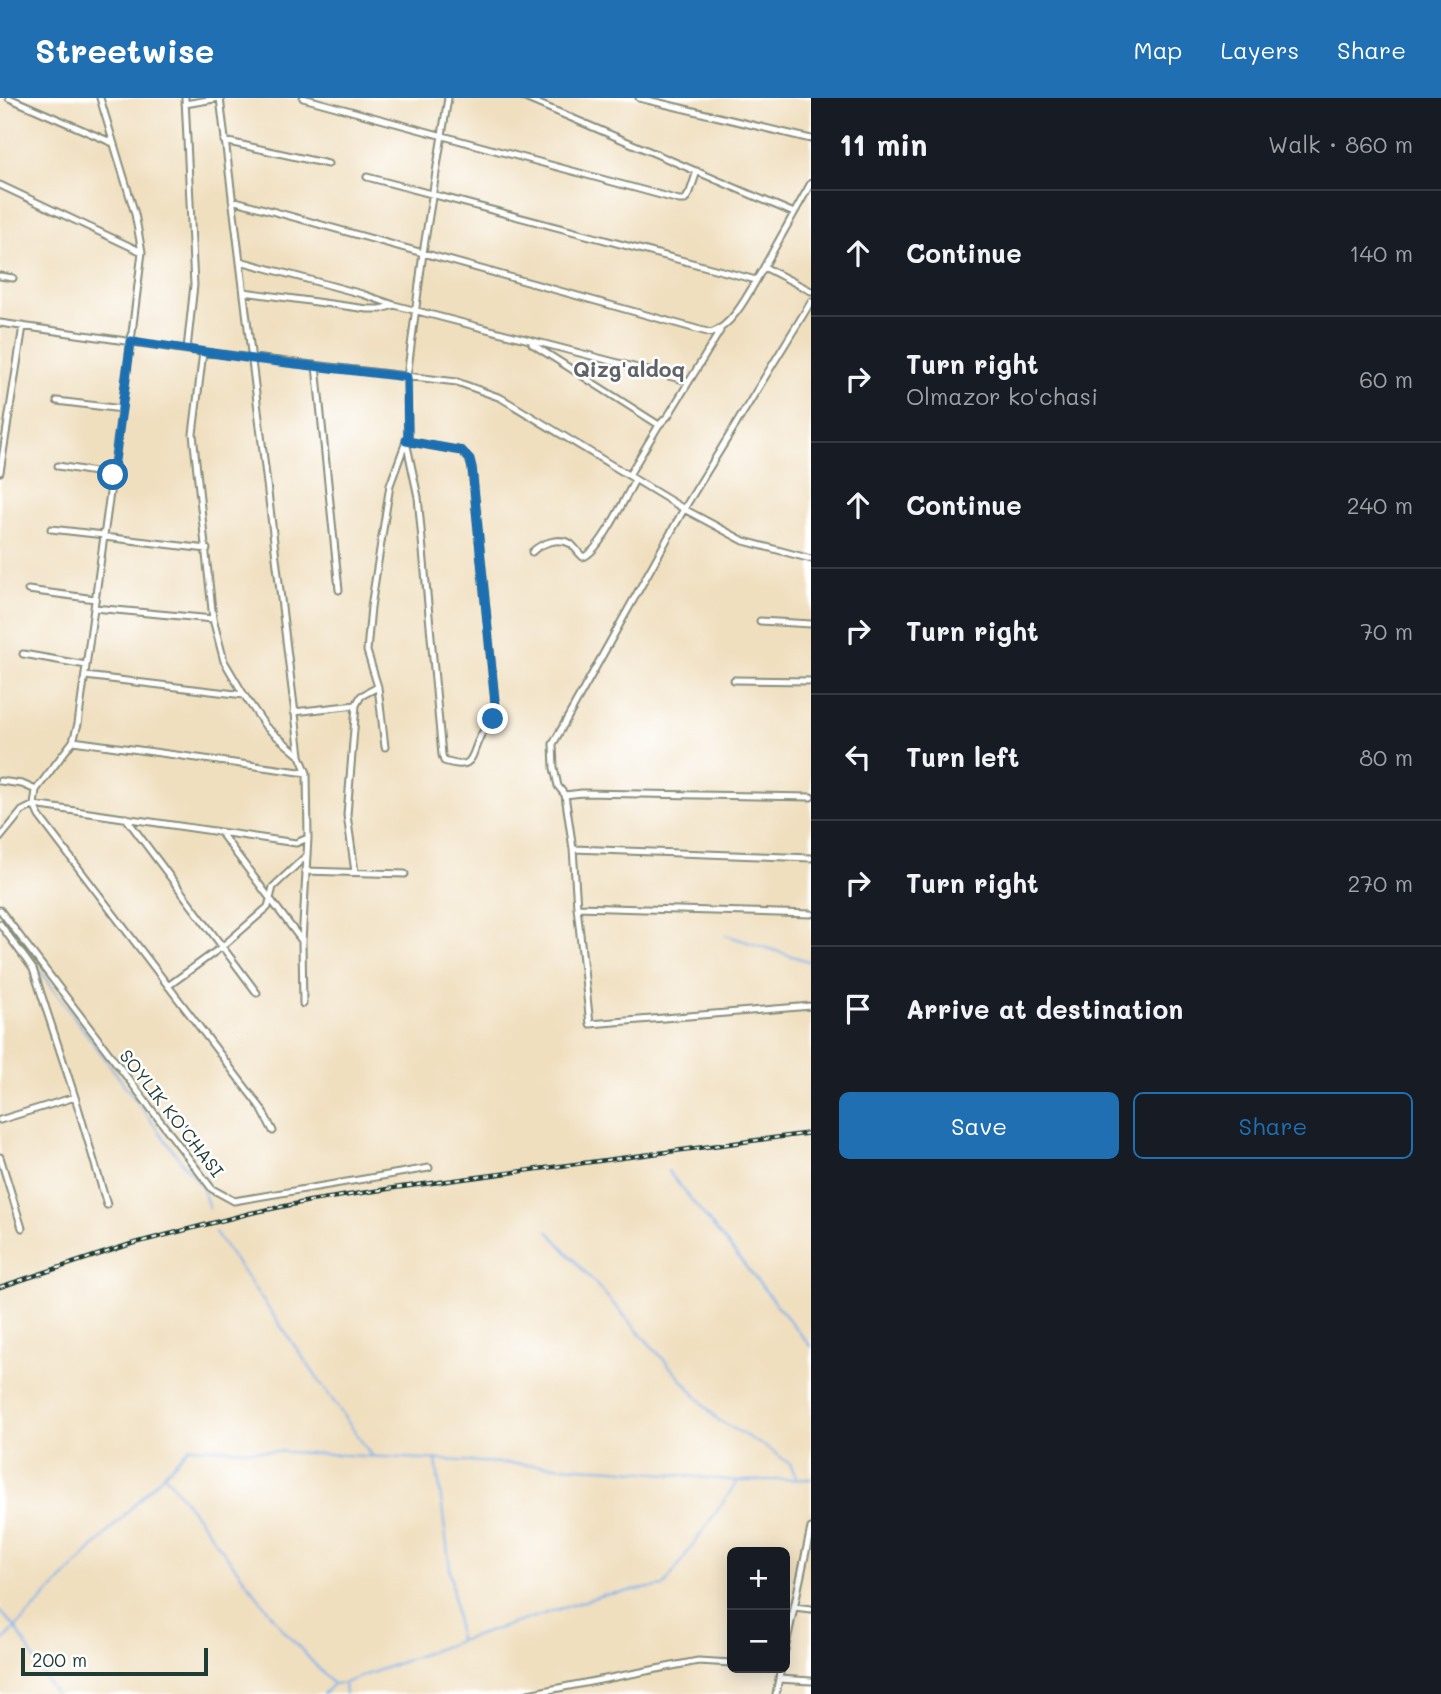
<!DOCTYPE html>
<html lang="en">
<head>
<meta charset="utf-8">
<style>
	body { margin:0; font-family:Mali,sans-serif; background:#20242c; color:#f1f3f6 }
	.controls { position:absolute; right:21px; bottom:21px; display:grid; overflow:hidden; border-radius:10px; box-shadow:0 4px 18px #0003 }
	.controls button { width:63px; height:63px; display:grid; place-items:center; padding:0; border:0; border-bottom:2px solid #363941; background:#171b24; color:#f1f3f6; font:35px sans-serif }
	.scale { position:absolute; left:21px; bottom:18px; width:187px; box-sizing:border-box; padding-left:7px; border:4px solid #1f3d34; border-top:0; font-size:19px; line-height:24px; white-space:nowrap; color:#1f3d34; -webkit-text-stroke:5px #fff; paint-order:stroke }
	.stop { position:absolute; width:21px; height:21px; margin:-16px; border:5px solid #1f6fb2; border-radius:50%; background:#fff }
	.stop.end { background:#1f6fb2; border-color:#fff; box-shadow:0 2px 7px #0008 }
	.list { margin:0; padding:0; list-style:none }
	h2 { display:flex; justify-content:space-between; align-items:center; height:91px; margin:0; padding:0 28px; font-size:30px }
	h2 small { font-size:23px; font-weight:400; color:#9ea1a6 }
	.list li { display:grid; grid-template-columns:46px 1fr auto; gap:21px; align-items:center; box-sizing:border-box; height:126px; padding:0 28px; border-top:2px solid #363941 }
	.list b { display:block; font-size:26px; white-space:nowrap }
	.list p { margin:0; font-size:23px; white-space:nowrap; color:#9ea1a6 }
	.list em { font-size:23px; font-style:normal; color:#9ea1a6 }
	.actions { display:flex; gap:14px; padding:21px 28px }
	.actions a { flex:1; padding:16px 0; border:2px solid #1f6fb2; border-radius:10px; text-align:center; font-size:24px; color:#1f6fb2 }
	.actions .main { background:#1f6fb2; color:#fff }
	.icon { flex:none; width:38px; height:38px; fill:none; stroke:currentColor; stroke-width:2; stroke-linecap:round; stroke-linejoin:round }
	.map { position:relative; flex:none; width:811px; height:1596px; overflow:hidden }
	header { display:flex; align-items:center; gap:42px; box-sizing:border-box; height:98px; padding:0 35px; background:#1f6fb2; color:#fff }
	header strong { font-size:33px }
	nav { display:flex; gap:38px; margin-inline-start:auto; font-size:24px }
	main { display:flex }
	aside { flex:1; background:#171b24 }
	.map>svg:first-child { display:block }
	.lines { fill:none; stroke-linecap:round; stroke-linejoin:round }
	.stream { stroke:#7eb1eb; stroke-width:2 }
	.street-casing { stroke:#888e7a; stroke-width:9 }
	.street { stroke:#fff; stroke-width:5 }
	.rail-casing { stroke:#1f3d34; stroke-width:4.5 }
	.rail { stroke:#fff; stroke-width:2; stroke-dasharray:5; stroke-linecap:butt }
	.route { stroke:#1f6fb2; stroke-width:9 }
	.labels { text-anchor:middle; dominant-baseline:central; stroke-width:5; stroke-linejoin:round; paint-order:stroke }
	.street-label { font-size:18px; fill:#1f3d34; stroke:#fff }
	.quarter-label { font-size:21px; font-weight:bold; fill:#5f6266; stroke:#fff }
</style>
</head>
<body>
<header>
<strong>Streetwise</strong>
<nav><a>Map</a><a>Layers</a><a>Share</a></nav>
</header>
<main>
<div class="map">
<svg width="811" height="1596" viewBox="0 0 811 1596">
	<rect width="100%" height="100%" fill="#fff"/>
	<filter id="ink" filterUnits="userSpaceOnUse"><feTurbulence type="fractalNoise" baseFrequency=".0143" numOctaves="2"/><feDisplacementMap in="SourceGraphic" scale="14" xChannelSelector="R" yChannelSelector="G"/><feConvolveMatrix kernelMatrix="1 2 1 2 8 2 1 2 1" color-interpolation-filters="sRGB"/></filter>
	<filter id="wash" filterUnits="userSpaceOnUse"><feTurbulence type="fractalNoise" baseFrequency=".00686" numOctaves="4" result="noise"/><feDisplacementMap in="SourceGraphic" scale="28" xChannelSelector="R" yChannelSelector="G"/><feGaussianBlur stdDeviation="1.57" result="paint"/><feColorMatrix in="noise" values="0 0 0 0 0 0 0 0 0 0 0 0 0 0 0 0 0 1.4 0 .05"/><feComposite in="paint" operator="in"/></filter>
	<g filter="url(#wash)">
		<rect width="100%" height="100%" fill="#f0dfbf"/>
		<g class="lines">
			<path class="stream" d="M0,819L181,1063L202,1088L209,1111
				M725,837L811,864
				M668,1073L811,1249
				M548,1133L718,1322L769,1351L790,1366L796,1379
				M215,1134L371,1357
				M436,1361L459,1542
				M165,1377L285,1534L332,1585
				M0,1513L16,1530L55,1596
				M0,1546L190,1349L615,1371L738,1383L811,1381
				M344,1586L345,1596
				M323,1596L333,1586L344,1585L459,1543L603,1497L664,1488L738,1383"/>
		</g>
	</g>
	<g filter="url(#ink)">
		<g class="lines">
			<g class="street-casing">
				<path id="street" d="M9,0L113,45
					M100,0L135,116L142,154L131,243L78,626L73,643L36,692L34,707L39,718L261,1010L273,1033
					M185,0L194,187L187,251
					M220,0L300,657
					M303,0L679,102H685L690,94L697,73
					M525,0L794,115
					M639,0L811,41
					M185,6L220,0
					M224,43L328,66
					M367,79L756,182
					M0,87L142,154
					M232,102L711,235C735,227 751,190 764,169L811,193
					M240,163L362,196L394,207L688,283
					M764,169L811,85
					M0,178L13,180
					M244,194L367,211H381L394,207
					M811,204L684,411L553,646L554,670L558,688L565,697L582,695L811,699
					M0,225L203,254L193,336L213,521L224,563L244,597L266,629L300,658L307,675L308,740L302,844L303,906
					M532,246L659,327L629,377
					M203,254L457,284L501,300L684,411L744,443L811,461
					M316,268L339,492
					M57,303L122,311
					M659,327L668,318L720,233
					M406,343L462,353L469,361L472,370L496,614C492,624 484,630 480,639C470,659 475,673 444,663L442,657L418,399Z
					M58,368L113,377
					M0,374L23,228
					M51,431L104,437
					M104,439L207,451
					M532,454C540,446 559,438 571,446C575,449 578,455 583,459C600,454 626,398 635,382
					M28,492L95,501
					M94,510L213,521
					M760,523L811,526
					M23,556L86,567
					M85,578L244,597
					M734,582L811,583
					M294,614L356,607
					M73,643L307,675
					M385,649L378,589L367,553L371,509L390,387L408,338L407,279L423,155L448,0
					M0,683L22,686L36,692
					M565,697L573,751L577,809L590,926L811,908
					M126,720L257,895
					M220,734L302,843
					M0,740L22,713L34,707L296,745L308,740
					M573,751L811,760
					M305,773L405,776
					M355,774L347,717L356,607L361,598L378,589
					M577,809L811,816
					M0,812L212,1091L234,1103L429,1070
					M0,826L33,871L75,999L107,1107
					M168,888L223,848L268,809L273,789L306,758
					M0,1022L75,999
					M0,1059L22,1130
					M794,1509L811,1511
					M785,1552L811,1430
					M779,1581L811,1583
					M528,1596L698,1563L732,1565
					M776,1596L781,1570"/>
			</g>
			<use href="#street" class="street"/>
			<g class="rail-casing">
				<path id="rail" d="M0,1189L131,1146L251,1115L310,1103L394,1090L811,1035"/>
			</g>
			<use href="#rail" class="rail"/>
		</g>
	</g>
	<g class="lines" filter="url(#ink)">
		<path class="route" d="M113,377L131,243L253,261L407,279L408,338L406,343L462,353L470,361L472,370L496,614L493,621"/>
	</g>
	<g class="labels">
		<g class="street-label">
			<text transform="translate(172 1015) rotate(52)">SOYLIK KO'CHASI</text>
		</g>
		<g class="quarter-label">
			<text x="629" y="270">Qizg'aldoq</text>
		</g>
	</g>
</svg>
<div class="controls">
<button>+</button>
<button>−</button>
</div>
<div class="scale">200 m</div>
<div class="stop" style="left:113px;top:377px"></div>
<div class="stop end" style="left:493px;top:621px"></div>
</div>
<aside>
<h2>11 min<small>Walk · 860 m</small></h2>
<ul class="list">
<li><svg class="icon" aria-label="ahead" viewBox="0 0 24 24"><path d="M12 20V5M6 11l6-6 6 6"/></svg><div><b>Continue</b></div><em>140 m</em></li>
<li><svg class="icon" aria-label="right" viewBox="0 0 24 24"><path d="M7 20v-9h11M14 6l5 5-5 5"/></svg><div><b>Turn right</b><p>Olmazor ko'chasi</p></div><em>60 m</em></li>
<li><svg class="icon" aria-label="ahead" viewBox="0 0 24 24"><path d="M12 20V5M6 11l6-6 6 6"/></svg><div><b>Continue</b></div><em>240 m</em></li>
<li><svg class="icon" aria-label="right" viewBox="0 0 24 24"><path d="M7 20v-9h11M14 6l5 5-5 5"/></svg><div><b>Turn right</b></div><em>70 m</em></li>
<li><svg class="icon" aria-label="left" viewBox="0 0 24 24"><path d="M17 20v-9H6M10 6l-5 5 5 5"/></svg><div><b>Turn left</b></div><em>80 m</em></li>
<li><svg class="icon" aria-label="right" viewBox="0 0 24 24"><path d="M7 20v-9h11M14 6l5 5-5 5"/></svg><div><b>Turn right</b></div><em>270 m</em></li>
<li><svg class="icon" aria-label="arrive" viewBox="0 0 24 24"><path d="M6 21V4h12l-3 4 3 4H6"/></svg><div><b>Arrive at destination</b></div></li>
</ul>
<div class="actions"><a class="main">Save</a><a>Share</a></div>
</aside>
</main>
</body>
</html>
